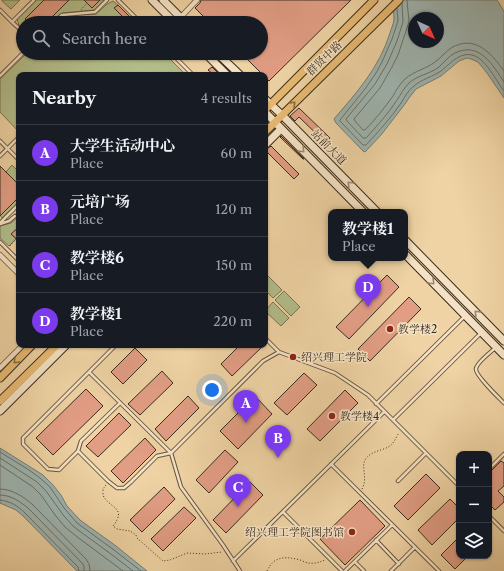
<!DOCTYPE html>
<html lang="en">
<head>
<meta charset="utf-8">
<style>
	body { margin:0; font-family:"Libre Caslon Text","Noto Serif SC",serif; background:#20242c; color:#f1f3f6 }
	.controls { position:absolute; right:12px; bottom:12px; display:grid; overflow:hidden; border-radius:8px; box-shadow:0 1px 3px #0004 }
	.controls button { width:36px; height:36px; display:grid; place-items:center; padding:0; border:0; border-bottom:1px solid #363941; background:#171b24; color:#f1f3f6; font:20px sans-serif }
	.compass { position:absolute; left:408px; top:12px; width:36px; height:36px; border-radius:50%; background:#171b24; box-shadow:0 1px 3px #0004; rotate:135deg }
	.you { position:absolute; left:212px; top:390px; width:14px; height:14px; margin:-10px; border:3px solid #fff; border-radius:50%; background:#1a73e8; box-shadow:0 0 0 6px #1a73e833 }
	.badge { display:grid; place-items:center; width:26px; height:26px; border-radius:50%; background:#7c3aed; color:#fff; font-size:13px; font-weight:700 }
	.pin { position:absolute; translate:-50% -33px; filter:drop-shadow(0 1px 2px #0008) }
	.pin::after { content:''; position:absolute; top:21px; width:14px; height:12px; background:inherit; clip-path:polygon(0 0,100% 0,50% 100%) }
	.popup { position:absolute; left:328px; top:209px; width:80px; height:52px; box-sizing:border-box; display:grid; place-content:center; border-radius:8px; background:#171b24; filter:drop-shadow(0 1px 3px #0005); font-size:13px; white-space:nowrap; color:#9ea1a6 }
	.popup b { font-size:15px; color:#f1f3f6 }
	.popup::after { content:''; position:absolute; left:50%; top:100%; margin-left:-8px; border:8px solid transparent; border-top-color:#171b24 }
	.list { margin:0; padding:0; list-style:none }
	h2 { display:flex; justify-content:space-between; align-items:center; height:52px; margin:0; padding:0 16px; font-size:17px }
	h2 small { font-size:13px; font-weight:400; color:#9ea1a6 }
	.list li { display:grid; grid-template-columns:26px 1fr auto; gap:12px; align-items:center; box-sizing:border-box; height:56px; padding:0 16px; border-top:1px solid #363941 }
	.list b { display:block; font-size:15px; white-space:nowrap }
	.list p { margin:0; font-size:13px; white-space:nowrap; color:#9ea1a6 }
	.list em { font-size:13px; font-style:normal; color:#9ea1a6 }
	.icon { flex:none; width:22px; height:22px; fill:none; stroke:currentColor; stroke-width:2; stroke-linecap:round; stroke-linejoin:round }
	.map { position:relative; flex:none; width:504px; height:571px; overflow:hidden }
	.search { position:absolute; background:#171b24; box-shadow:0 1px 3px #0004; left:16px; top:16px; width:252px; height:44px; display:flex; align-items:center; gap:10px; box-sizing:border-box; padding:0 14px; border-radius:22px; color:#9ea1a6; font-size:15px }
	.panel { position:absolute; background:#171b24; box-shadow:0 1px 3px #0004; left:16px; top:72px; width:252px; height:276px; border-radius:8px }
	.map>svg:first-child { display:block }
	.green { fill:#b3be8b; stroke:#767654 }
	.water { fill:#9eb5b1; stroke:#767f76; fill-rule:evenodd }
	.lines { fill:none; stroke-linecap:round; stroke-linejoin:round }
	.shore { stroke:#6c7168; stroke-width:1 }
	.building { fill:#e29e85; stroke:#3a2d1e }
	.lane-casing { stroke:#675640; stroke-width:4.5 }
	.street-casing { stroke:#675640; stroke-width:6 }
	.secondary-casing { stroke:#3a2d1e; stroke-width:9 }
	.primary-casing { stroke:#3a2d1e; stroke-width:9 }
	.path { stroke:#3a2d1e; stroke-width:1; stroke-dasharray:1 2; stroke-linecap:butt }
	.lane { stroke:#f5e2c4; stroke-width:2.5 }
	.street { stroke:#f5e2c4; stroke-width:4.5 }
	.secondary { stroke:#f5e2c4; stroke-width:7 }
	.primary { stroke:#e8ba72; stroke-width:7 }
	.oneway { stroke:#886c44 }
	.oneway2 { stroke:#988871 }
	.poi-dot { fill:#8f2418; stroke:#f5e2c4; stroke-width:1.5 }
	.labels { text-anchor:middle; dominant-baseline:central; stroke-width:3; stroke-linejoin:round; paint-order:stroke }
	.street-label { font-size:11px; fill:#3a2d1e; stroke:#f5e2c4 }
	.poi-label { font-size:11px; fill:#3a2d1e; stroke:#f5e2c4; text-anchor:start }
</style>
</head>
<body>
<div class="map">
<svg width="504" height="571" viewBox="0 0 504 571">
	<rect width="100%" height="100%" fill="#efd3a4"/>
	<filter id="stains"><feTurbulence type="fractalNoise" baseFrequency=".005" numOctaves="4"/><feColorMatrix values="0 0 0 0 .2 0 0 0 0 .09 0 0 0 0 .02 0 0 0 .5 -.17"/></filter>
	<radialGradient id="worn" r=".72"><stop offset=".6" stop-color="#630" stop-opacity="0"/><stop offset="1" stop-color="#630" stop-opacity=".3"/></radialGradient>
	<path class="green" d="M2,0H20L11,9L2,1Z
		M36,0H105L94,10L62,13L51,23H23V29L19,25L17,19Z
		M113,1L118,5L115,9L126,19L129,16L131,18L126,23H57L64,15L96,14L107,4Z
		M27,53H164L186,75H19V132L0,112V79Z
		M12,165L19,172V178L15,182L6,172Z
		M19,197V202L2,218L0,215Z
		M19,216V227L11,234L16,239L9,246L0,238V226L11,223Z
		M266,274L282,290L273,298L265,290Z
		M284,291L300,307L291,316L275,300Z
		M273,302L289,318L281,326L265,311Z"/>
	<path class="water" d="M392,0H497L504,11V98L487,73L478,62L471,59L467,58L459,61L441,76L416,89L409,98L405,104L381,135L365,152L363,151L336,123L334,119C357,92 379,68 390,33C391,29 394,23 394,19C394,13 393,6 392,0ZM414,18H438V42H414Z
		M0,448L43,475L53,485L61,495L67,506L80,520L116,546L147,571H77L23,516L16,510L0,503Z"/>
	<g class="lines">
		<path class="shore" d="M407,0L409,22L398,55L392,67L380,88L354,119L355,121L363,130H365C375,120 385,107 393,96C396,90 400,84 405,79C414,71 426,69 435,62C441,58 445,52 451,48C475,34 491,53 504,71
			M402,4L403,22L397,41L387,64L375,84L346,119L347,121L363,138H366C377,126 388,114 397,100C401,94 404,88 409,83C418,75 430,74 439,67C444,62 449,56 455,53C479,41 493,65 504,82
			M397,8L398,21L392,39L382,62L376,73L365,89L340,120V121L363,145H366C378,132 391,118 401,103C405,97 408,90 414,86C422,79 432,77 441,71C450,64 459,52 472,55C486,58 496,81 504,91
			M0,452L29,470L40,478L50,487L64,508L77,523L114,550L141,571
			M0,458L37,482L46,491L64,516L74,527L111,554L133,571
			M0,465L33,487L41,495L55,515L65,527L76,536L123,571
			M0,489C12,489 24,497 33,505L86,559L89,564L90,571
			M0,495C11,495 21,502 29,509L82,563L84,566V571
			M0,500C10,501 18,506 25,513L78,567L79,571"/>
	</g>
	<path class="building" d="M44,0H69L46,23H30L25,19Z
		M84,0H100L92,8Z
		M201,0H351L269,81L265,77V75H263L241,53H261V23H210L195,8L200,3Z
		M118,5L129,16L126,20L114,8Z
		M212,67L220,75H214L208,70Z
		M299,108L330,138L326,143L299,117L295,121L290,116Z
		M281,136L304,159H303L280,137Z
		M271,146L299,174L294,179L265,150Z
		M0,166L19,185V197L0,216Z
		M19,227V241L11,234Z
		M387,275L399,287L349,339L336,327Z
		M409,297L421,309L370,361L358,349Z
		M240,345H264L232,376L221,364Z
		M135,348L147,360L123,384L111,372Z
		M162,371L173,383L140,415L128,404Z
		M304,373L317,385L287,415L274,403Z
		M86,389L103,406L53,455L36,438Z
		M345,390L358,403L320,441L307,429Z
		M188,396L199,408L166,441L155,429Z
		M255,396L272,414L238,449L220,431Z
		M119,413L131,425L98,457L86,446Z
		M145,438L156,450L123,483L111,471Z
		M225,450L238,462L209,493L196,480Z
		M501,461L504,463V486L498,491L504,497V502L495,510L489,504V472L491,471Z
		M426,474L440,488L408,520L394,506Z
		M250,482L263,495L226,533L213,520Z
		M164,487L175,499L142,532L130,520Z
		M450,499L459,508V518L432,545L418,530Z
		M360,500L385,526L345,565L320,539Z
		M184,507L196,518L163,551L151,539Z
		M459,537V556H468L455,569L441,555Z"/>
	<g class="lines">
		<g class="lane-casing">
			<path id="lane" d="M118,0L141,23
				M0,10L12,22
				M53,23L62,15L95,12L107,0
				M129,23L135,17
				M23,32L12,22L34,0
				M171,53L193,75
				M0,76L23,53
				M0,141L19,160
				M0,156L19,137
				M0,223L19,204
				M0,224L9,221L15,216
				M0,242L19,261
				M265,338L279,352
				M116,345L89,372L171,453
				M495,348C491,352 476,363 476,369C475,375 499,398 504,403
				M120,403L81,441L78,451L108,481L117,488H124L131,482L157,456L171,453
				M376,404L465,316
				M393,420L481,333
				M78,451L59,470L48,469L23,444V438L89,372
				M331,464L439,571
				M489,469L504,454
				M398,481L426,453
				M283,512L342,571
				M489,516L504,531
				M376,540L399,564
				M233,561L384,412
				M355,562L364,571
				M240,571L223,545L181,487L171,453L263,361L279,352L335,373L368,395L459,486
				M345,571L392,525
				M391,571L415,547"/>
		</g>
		<g class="street-casing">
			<path id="street" d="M180,18L197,0
				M0,255L19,274
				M0,368L23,345"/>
		</g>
		<g class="secondary-casing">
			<path id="secondary" d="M152,0L175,23
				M163,0L186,23
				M205,53L227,75
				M217,53L240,75
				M265,99L282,115L377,212
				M265,112L363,212
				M265,145L281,129
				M405,240L504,341
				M405,254L504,355
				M0,411L66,345"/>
		</g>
		<g class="primary-casing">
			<path id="primary" d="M265,110L374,0
				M265,132L399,0
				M0,378L32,345
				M0,401L57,345"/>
		</g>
		<path class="path" d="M81,10L87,3
			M0,166L19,185
			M10,246L16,239
			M106,485L103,489C103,490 103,494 103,495C108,508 128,507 113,526L117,529L130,531L136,535L137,538L163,561L170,560L187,553L205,554L222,552
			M362,489C368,478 361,468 365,460C370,451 382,451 390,446C394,443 396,437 399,433
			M267,571C274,556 285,556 300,560C303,561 306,563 309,563C315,564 320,562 325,560"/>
		<use href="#lane" class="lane"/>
		<use href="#street" class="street"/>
		<use href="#secondary" class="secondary"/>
		<use href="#primary" class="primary"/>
	</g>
	<defs><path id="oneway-chevron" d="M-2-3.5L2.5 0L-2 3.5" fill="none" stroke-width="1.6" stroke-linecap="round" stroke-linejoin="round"/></defs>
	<g class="oneway">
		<use href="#oneway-chevron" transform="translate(293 104) rotate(-44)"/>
		<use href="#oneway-chevron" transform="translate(16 361) rotate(135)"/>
	</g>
	<g class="oneway2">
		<use href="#oneway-chevron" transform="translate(302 150) rotate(45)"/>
		<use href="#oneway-chevron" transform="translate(350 184) rotate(-135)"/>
		<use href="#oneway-chevron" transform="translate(432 282) rotate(45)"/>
		<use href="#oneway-chevron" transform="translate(477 313) rotate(-135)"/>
	</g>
	<g class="poi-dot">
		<circle cx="390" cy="329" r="4"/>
		<circle cx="293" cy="357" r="4"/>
		<circle cx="332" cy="416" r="4"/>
		<circle cx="352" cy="532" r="4"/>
	</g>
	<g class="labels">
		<g class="street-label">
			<text transform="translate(324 58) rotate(-44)">群贤中路</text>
			<text transform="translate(329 147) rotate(45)">站前大道</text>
		</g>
		<g class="poi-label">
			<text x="398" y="329">教学楼2</text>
			<text x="301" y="357">绍兴理工学院</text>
			<text x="340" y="416">教学楼4</text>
			<text x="344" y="532" text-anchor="end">绍兴理工学院图书馆</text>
		</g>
	</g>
	<rect width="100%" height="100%" filter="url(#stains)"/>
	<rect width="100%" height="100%" fill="url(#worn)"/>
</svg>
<div class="controls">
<button>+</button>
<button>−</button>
<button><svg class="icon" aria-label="layers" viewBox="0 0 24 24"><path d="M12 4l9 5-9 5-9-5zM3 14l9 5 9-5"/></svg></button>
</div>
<svg class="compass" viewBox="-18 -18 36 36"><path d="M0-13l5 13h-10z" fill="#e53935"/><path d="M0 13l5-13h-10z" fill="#9ea1a6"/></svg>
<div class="you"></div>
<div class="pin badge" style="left:246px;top:423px">A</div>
<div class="pin badge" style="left:278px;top:458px">B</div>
<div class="pin badge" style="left:238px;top:507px">C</div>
<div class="pin badge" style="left:368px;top:307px">D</div>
<div class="popup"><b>教学楼1</b>Place</div>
<div class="search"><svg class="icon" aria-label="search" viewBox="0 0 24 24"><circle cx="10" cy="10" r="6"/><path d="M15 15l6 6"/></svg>Search here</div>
<section class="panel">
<h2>Nearby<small>4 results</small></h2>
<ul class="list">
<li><span class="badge">A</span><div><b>大学生活动中心</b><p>Place</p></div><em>60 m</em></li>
<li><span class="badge">B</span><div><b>元培广场</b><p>Place</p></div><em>120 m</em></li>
<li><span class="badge">C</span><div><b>教学楼6</b><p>Place</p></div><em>150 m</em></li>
<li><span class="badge">D</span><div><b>教学楼1</b><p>Place</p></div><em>220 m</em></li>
</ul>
</section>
</div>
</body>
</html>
